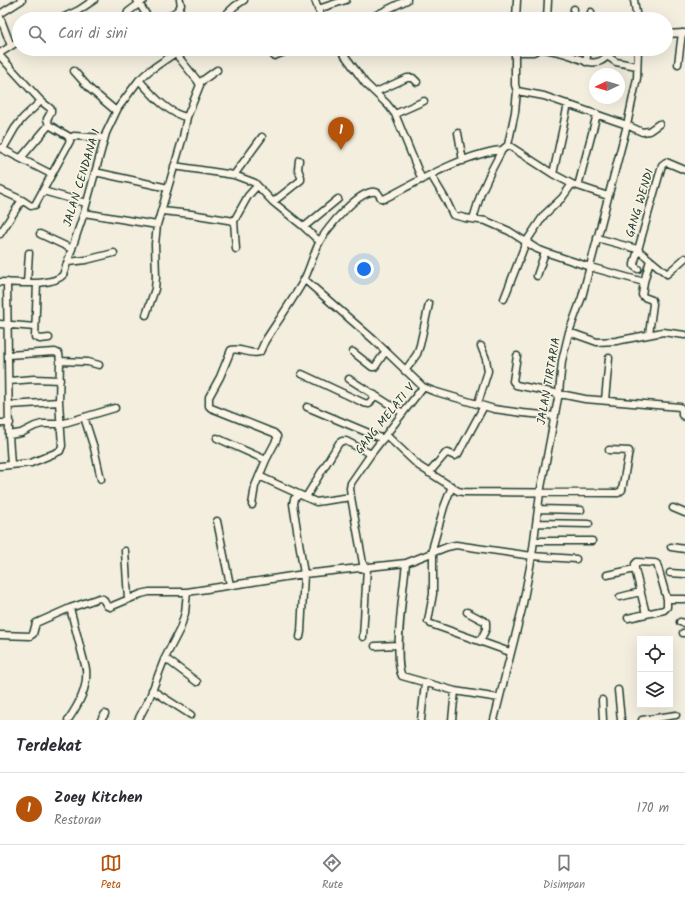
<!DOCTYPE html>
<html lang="id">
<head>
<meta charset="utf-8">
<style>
	body { margin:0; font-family:Kalam,sans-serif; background:#f7f7f7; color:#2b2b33 }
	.controls { position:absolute; right:12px; bottom:12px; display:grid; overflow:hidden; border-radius:0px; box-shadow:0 4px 16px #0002 }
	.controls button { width:36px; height:36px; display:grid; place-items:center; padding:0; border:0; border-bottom:1px solid #e1e1e2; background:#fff; color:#2b2b33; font:20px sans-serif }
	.compass { position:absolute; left:589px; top:68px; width:36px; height:36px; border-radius:50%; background:#fff; box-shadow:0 4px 16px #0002; rotate:266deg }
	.you { position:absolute; left:364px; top:269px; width:14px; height:14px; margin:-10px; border:3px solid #fff; border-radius:50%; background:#1a73e8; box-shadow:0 0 0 6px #1a73e833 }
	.badge { display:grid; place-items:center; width:26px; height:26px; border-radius:50%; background:#b45309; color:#fff; font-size:13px; font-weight:700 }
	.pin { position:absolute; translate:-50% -33px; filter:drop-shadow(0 1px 2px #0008) }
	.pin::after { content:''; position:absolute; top:21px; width:14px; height:12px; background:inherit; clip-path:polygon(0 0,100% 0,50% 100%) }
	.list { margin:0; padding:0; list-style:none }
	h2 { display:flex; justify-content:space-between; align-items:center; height:52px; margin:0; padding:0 16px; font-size:17px }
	h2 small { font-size:13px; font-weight:400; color:#7c7c81 }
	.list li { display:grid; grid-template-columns:26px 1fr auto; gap:12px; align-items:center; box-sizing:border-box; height:72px; padding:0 16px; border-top:1px solid #e1e1e2 }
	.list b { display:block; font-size:15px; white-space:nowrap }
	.list p { margin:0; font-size:13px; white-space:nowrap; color:#7c7c81 }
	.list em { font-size:13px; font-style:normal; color:#7c7c81 }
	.icon { flex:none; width:22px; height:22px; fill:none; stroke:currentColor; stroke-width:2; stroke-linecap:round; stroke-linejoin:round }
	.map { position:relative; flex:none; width:685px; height:720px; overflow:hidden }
	.search { position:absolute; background:#fff; box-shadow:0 4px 16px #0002; left:12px; right:12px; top:12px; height:44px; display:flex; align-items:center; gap:10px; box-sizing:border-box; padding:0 14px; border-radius:22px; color:#7c7c81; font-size:15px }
	.sheet { height:124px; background:#fff }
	nav { display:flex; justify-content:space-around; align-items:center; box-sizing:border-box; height:56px; border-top:1px solid #e1e1e2; background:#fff; font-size:11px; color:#7c7c81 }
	nav a { display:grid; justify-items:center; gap:2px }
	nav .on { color:#b45309 }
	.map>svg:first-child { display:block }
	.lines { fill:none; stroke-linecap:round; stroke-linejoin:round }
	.minor-casing { stroke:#1f3d34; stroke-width:9 }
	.minor { stroke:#fcf5e5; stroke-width:6 }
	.labels { text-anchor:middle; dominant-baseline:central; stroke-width:3; stroke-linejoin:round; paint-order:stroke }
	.street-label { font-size:12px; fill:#1f3d34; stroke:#fcf5e5 }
</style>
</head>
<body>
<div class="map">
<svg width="685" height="720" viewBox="0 0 685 720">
	<rect width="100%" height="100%" fill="#f3eede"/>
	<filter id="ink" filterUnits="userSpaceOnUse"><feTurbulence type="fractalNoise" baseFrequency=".025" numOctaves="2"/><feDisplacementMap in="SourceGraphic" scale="8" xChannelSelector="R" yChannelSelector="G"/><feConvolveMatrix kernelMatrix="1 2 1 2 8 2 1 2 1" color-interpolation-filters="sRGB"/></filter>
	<g filter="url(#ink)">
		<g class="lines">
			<g class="minor-casing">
				<path id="minor" d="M137,0L149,19
					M315,0L322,19
					M634,0L637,19
					M318,9L346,0
					M0,14L22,0
					M0,17L11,46
					M60,19L79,10L94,0
					M130,19L127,15L128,12L144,0
					M166,19L178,10L181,5L180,0
					M221,19L235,6L244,0
					M368,19L407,0
					M516,19L517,0
					M547,19L548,0
					M573,19L574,9
					M591,19V12
					M666,34L684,33
					M340,49L365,83L387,104L395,114L422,180
					M544,49C552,51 561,52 569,55C582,59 596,69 607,56L616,62L637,66
					M515,52H533L540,49
					M0,53L19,41
					M0,56L41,101
					M274,56L292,49
					M586,62L588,49
					M678,64L682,33
					M74,71L90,89L116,111
					M139,80C151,93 169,115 187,117
					M199,83L217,70
					M517,91L544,96L627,125L642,132L649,131L659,124
					M376,92L407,78H413L417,82
					M395,114L424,101
					M458,133L463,161
					M69,138L74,136L104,138
					M508,145L553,174L572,184L608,196
					M0,148L51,174
					M3,149L15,128L23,118L41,101L51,109V112L47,119L49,125L21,158
					M174,166L234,175L250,181L255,183L273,202L304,227L319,241
					M95,172L168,188
					M553,174L568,104
					M234,175L262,137
					M431,175L446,200L453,215L465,218L486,221L509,231L537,249L545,252L590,267L644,282
					M578,186L597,114
					M0,190L22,200
					M43,191L86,203
					M273,202L301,180V177L298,169L299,160
					M162,211L191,214L234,221
					M84,213L157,225L183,137L187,117L200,85L197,80L172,49
					M473,219L481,193L492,169L502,150L508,145L515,112L517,91L515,85V49
					M304,227L338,199
					M0,234L22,200L31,206L35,205L70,141L68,136L49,125
					M40,234L72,249
					M597,238L637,249L667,274L685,258
					M236,249L234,221L248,196L257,186
					M68,262L86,260L114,253
					M638,269L634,266V264L662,165L666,162L685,170
					M537,276L545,252
					M304,279L374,340L423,387
					M0,282C15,282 52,287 63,275L84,213L106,133L118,108L139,80L149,71L181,49
					M7,282L9,435L11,465
					M27,283L29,253
					M37,283L35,337L40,339L49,338
					M504,299L526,242L544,215L562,198L572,184
					M146,315L155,289L156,277L155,244L157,225
					M0,324L35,327
					M569,332L597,342L616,341L663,332L685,335
					M649,334L653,304L652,300L644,297L642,295L644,282L650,260
					M353,352L372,367H375L385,352
					M517,356L513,381L516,385L585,399L680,407L682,410V415L685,417
					M60,361L88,362L99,365
					M405,371L417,354L420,345L429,304
					M302,374L364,403L369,404L375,395
					M349,379L403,413
					M9,381L34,379L60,380
					M605,400L609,358
					M478,403L488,371L486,359L481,346
					M9,405L59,402
					M307,407L383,439
					M84,417L94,448L101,479
					M0,423H10
					M9,435L21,433L35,426L42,424H61L115,408
					M386,435L419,466L458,491L463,492L618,493L622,490L629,451L609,450
					M217,438L266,460
					M0,466L31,463L60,451L62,446L59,402L60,361L59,354L55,352L8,355
					M429,473L446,453H448L455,456L458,454L484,406
					M259,476L316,502L351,497
					M299,495L294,499L293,504L304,574L301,632L300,637
					M306,497L339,443L342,441H346L371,454
					M252,505L255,486L266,460L277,439V436L274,433L211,408L209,406V397L220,377L231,350C241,347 251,356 260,352L265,341C278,321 292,301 304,280C310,268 313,255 319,243C325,230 363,184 378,193L381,198L384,199C417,182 466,153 502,150
					M673,508L685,513
					M538,509L581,510
					M217,521L230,585
					M537,523L589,524
					M535,541H592
					M671,547L685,549
					M125,551L128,599
					M406,563C404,585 393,660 402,676L455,691L499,698
					M364,569L351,497L350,488L351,483L371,454L423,387L433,391L494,409L522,413L555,416
					M670,573L685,574
					M607,575L635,569
					M620,597L640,592
					M667,599H685
					M467,612L486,622V629L480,641
					M628,618L664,610L667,607V599L657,564L655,563L637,562L635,564V569L646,614
					M428,621L433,594V546L444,507L452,486
					M680,622L685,623
					M431,624L510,652
					M683,633H685
					M0,635L30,636L33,634L36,623L70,608L99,598L103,599L107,606L110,607L141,594L149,592H187
					M363,637L367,568
					M375,646L398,645
					M165,658L197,682
					M152,690L191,715
					M618,690L621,720
					M602,700L603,720
					M68,720C79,704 88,688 86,669L70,608
					M101,720L105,714
					M138,720L149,699L164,660L180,629L185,613L187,592L304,574L406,563L447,547L456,545L532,556L576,559
					M421,720L425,683
					M452,720L455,691
					M494,720L522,609L532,556L540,493L559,393L562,361L569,332L582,297L627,125L637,78L638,49
					M642,720L676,715"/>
			</g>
			<use href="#minor" class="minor"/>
		</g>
	</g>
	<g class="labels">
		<g class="street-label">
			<text transform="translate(82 178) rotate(-73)">JALAN CENDANA 1</text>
			<text transform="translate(640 203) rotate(-73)">GANG WENDI</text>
			<text transform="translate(549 381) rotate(-80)">JALAN TIRTARIA</text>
			<text transform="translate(385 419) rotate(-51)">GANG MELATI V</text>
		</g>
	</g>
</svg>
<div class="controls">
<button><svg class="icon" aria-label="locate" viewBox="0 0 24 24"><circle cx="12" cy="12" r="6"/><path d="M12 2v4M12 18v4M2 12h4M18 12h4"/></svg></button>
<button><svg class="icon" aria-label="layers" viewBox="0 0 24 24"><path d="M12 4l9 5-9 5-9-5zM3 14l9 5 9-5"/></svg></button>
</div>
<svg class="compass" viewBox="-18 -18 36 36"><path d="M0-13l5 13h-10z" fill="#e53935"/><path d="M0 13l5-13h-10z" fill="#7c7c81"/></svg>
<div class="you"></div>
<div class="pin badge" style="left:341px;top:150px">1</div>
<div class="search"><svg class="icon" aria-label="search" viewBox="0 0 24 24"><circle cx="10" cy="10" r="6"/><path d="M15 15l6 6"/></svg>Cari di sini</div>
</div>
<section class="sheet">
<h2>Terdekat<small></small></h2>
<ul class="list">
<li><span class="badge">1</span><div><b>Zoey Kitchen</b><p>Restoran</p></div><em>170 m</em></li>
</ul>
</section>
<nav>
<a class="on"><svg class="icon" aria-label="map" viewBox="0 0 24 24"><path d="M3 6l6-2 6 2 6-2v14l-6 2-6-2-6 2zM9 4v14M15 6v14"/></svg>Peta</a>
<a><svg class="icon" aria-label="directions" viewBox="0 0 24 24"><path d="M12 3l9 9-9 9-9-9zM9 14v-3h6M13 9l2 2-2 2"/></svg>Rute</a>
<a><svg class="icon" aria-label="saved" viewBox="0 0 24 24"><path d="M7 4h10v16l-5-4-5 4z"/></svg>Disimpan</a>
</nav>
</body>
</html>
